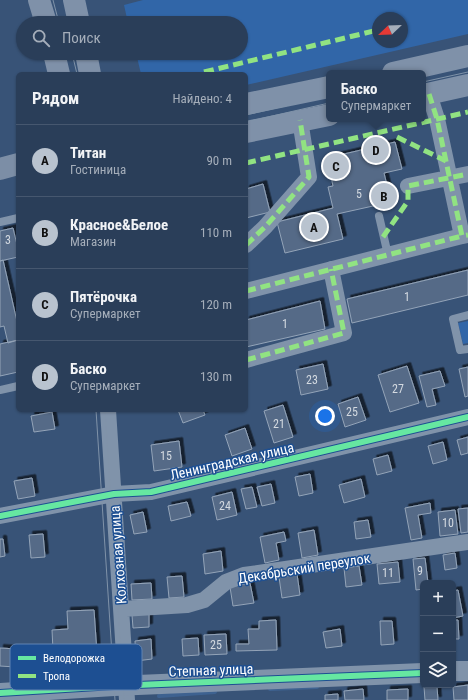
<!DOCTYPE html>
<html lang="ru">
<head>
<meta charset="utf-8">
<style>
	body { margin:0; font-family:"Roboto Condensed",sans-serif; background:#32455f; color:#f1f3f6 }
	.controls { position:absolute; right:12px; bottom:12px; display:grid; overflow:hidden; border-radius:6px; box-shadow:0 1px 3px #0004 }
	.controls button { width:36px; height:36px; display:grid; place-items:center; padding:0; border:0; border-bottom:1px solid #46576f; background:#2a3e59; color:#f1f3f6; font:20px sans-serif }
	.compass { position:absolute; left:372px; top:12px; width:36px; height:36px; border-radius:50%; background:#2a3e59; box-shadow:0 1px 3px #0004; rotate:247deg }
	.you { position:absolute; left:325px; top:416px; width:14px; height:14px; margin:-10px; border:3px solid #fff; border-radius:50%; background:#1a73e8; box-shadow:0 0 0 6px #1a73e833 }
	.badge { display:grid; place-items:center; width:26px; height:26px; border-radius:50%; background:#b9c3cf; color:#111; font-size:13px; font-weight:700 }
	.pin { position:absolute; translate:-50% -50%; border:2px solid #fff; box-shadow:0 1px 4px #0006 }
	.popup { position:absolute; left:326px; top:70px; width:100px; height:52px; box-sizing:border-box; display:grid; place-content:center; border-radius:6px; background:#2a3e59; filter:drop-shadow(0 1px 3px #0005); font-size:13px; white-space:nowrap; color:#a5aeba }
	.popup b { font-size:15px; color:#f1f3f6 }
	.popup::after { content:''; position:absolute; left:50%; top:100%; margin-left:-8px; border:8px solid transparent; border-top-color:#2a3e59 }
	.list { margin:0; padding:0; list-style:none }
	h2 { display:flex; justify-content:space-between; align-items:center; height:52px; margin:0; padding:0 16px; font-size:17px }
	h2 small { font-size:13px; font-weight:400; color:#a5aeba }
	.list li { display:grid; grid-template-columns:26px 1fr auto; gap:12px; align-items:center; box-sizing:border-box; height:72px; padding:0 16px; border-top:1px solid #46576f }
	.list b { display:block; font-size:15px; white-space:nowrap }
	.list p { margin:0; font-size:13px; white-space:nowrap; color:#a5aeba }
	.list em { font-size:13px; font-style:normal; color:#a5aeba }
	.icon { flex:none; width:22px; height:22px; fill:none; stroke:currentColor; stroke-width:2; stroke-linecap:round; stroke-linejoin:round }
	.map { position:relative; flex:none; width:468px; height:700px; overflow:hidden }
	.search { position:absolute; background:#2a3e59; box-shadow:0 1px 3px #0004; left:16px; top:16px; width:232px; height:44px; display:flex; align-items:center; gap:10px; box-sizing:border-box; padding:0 14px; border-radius:22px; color:#a5aeba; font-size:15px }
	.panel { position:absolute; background:#2a3e59; box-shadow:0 1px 3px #0004; left:16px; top:72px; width:232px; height:340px; border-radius:6px }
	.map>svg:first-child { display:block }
	.green { fill:#3166a8; fill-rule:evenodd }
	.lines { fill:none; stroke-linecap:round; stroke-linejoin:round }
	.stream { stroke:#3e6290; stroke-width:4 }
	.building { fill:#546a87; stroke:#94a4b8; filter:url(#shadow) }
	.service { stroke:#8093aa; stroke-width:8 }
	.minor { stroke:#8093aa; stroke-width:16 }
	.tertiary { stroke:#8093aa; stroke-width:20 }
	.secondary { stroke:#7c8ea6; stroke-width:22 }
	.primary { stroke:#7f91a9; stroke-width:22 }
	.tram { stroke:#8093a9; stroke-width:1 }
	.quiet { stroke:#91e382; stroke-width:5; stroke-dasharray:10 5; stroke-linecap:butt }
	.cycleway-casing { stroke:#1d4f92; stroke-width:8 }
	.cycleway { stroke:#66e7a1; stroke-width:6 }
	.labels { text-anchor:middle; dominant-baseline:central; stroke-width:3; stroke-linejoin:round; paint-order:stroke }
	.number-label { font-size:12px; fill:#d4dae1 }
	.street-label { font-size:14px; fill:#fff; stroke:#1d4f92 }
	.key { fill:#1d4f92; stroke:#6184b3; stroke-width:1 }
	.key-label { font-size:11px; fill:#fff }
</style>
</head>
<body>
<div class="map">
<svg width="468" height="700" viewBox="0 0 468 700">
	<defs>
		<filter id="shadow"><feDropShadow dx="3.5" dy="-3.5" stdDeviation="0" flood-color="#0009"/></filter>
	</defs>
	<rect width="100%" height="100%" fill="#385377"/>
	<path class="green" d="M143,0H468V34L246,85V74H141L136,53H241V23H128L124,5ZM378,18H402V42H378Z
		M468,321V343L463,344L458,323Z"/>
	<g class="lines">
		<path class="stream" d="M270,689L317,687
			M159,696L215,692"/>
	</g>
	<path class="building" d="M395,142L402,169L384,173L391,202L337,214L343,239L285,253L277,222L333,208L328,187L333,186L327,158Z
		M263,184L270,212L246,218V189Z
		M13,228L18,249V257L0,261V231Z
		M3,260L18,326V340L8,343L4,326L0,327V261Z
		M468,270V295L352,323L347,299Z
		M320,301L325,329L246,347V320Z
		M18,340V372L0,376V344Z
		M323,364L328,389L301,395L296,370Z
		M407,366L419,403L390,412L378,375Z
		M468,367V396L465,397L459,369Z
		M440,371L445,386L432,389L436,405L427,407L419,376Z
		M358,397L366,420L345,427L338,404Z
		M283,405L293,437L274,443L264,411Z
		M178,410H203L205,415L183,423Z
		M52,412L55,429L34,432L31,416Z
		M245,428L252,449L232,456L225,435Z
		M468,437V453L461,455L457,440Z
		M179,441L182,467L154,471L151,445Z
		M443,442L447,460L433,464L428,446Z
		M388,455L392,471L377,475L373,459Z
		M310,474L313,493L299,496L295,477Z
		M32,478L35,496L18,499L14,481Z
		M361,479L365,497L344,503L339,485Z
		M271,484L275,503L262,506L257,487Z
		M252,487L257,507L246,509L241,489Z
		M232,492L237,515L217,520L212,497Z
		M187,502L191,516L171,521L168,506Z
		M430,503L431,513L418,515L422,538L411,540L405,508Z
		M468,508V532L461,533L458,509Z
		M455,510L458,534L440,536L438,512Z
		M143,512L147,532L134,534L130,515Z
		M368,520L371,537L356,539L354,522Z
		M314,530L318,555L302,558L298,533Z
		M284,532L286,541L276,543L279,560L265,563L260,537Z
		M43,534L45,557L31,558L29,535Z
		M0,539H3L5,556L0,557Z
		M221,551L223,571L205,574L203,554Z
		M455,553L457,568L445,570L443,555Z
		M425,558L428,583H423V589L416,590L413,559Z
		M398,562L400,582L379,584L377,564Z
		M359,566L362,585L346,587L344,568Z
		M297,574L300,595L282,598L279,577Z
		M182,576L184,597L169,598L167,577Z
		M151,583L152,599L132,600L131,584Z
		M250,583L254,603L233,606L230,587Z
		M458,590L463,616L453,618V591Z
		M94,610L98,668L54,670L52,630L68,629L67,611Z
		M149,614V627L133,628L132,615Z
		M276,620L277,650L236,651V644H249L248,629H259V621Z
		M453,620H458L459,639H453Z
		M380,621H392L394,644L381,645Z
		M340,629L342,646L326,648L323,632Z
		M226,634L227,654L205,655L204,635Z
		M198,638L199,655L183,656L182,639Z
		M151,639L152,659L136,661L135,641Z
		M0,648L17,649L16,667L0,666Z
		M468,685V700H454L453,687Z
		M424,687H437L438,700H425Z
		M363,689L364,700H345L344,691Z
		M408,689V700H387V690Z
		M338,694V700H325V695Z"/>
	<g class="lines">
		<path class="service" d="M379,216L388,255
			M0,222L18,218
			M468,315L453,319L460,350L468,349
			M0,390L18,386"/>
		<path class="minor" d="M429,94L437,119L462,236L468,235
			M408,186L468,174
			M246,245L265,227L309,177L300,120
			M246,291L462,236
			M246,360L344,333L331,269
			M108,410L127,700
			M0,516L114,494L151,492L468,417
			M122,609L187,605L204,600L226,582L244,575L468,542"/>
		<path class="tertiary" d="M453,671H468
			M0,693L114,686L423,673"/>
		<path class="secondary" d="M0,169L18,164"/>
		<path class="primary" d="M39,0L46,23
			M74,0L79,23
			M54,53L59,74
			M86,53L90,74
			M393,73L468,56
			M423,95L468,85
			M246,104L329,87
			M246,132L329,115"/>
		<path class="tram" d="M53,0L59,23
			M72,53L77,74
			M423,75L468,65
			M423,82L468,72
			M246,115L329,96
			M246,122L329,103
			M96,410L115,700
			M105,410L124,700"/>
		<path class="quiet" d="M402,24H405
			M204,72L378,30
			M429,94L437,119L462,236L468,235
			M397,137L446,161
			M246,163L468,112
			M383,237L408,201V186L468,174
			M246,245L265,227L309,177L300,120
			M246,291L462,236
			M246,360L344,333L331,269"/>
		<g class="cycleway-casing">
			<path id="cycleway" d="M0,516L114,494L151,492L468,417
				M0,693L114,686L423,673"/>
		</g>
		<use href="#cycleway" class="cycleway"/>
	</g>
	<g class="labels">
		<g class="number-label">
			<text x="359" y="194">5</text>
			<text x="8" y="240">3</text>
			<text x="407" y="297">1</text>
			<text x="285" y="324">1</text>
			<text x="312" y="380">23</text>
			<text x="398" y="389">27</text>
			<text x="352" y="412">25</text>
			<text x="279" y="424">21</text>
			<text x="166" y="456">15</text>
			<text x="225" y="506">24</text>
			<text x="448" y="523">10</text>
			<text x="420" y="571">9</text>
			<text x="388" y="573">11</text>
			<text x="216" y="645">25</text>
		</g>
		<g class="street-label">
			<text transform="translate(232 461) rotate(-13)">Ленинградская улица</text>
			<text transform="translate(118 555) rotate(-94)">Колхозная улица</text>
			<text transform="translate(304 568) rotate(-9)">Декабрьский переулок</text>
			<text transform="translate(211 670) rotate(-2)">Степная улица</text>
		</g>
	</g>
	<rect x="10" y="644" width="132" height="46" rx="6" class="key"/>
	<rect x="18" y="656" width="18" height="4" fill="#66e7a1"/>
	<rect x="18" y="674" width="18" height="4" fill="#91e382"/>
	<g class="key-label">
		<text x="43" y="662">Велодорожка</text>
		<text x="43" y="680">Тропа</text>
	</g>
</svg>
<div class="controls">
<button>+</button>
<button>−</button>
<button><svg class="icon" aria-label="layers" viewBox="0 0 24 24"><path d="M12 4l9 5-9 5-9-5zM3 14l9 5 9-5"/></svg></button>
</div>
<svg class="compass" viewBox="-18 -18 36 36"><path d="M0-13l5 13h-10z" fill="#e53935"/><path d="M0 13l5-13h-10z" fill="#a5aeba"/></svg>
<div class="you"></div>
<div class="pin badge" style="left:314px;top:227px">A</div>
<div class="pin badge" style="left:384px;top:196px">B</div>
<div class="pin badge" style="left:336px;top:166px">C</div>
<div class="pin badge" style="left:376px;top:150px">D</div>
<div class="popup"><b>Баско</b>Супермаркет</div>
<div class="search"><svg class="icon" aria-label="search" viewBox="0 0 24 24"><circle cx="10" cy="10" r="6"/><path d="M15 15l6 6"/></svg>Поиск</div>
<section class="panel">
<h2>Рядом<small>Найдено: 4</small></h2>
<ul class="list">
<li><span class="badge">A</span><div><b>Титан</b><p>Гостиница</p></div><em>90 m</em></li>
<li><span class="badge">B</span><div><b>Красное&amp;Белое</b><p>Магазин</p></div><em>110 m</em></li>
<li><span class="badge">C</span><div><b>Пятёрочка</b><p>Супермаркет</p></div><em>120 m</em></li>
<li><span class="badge">D</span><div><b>Баско</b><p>Супермаркет</p></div><em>130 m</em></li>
</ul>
</section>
</div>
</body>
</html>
